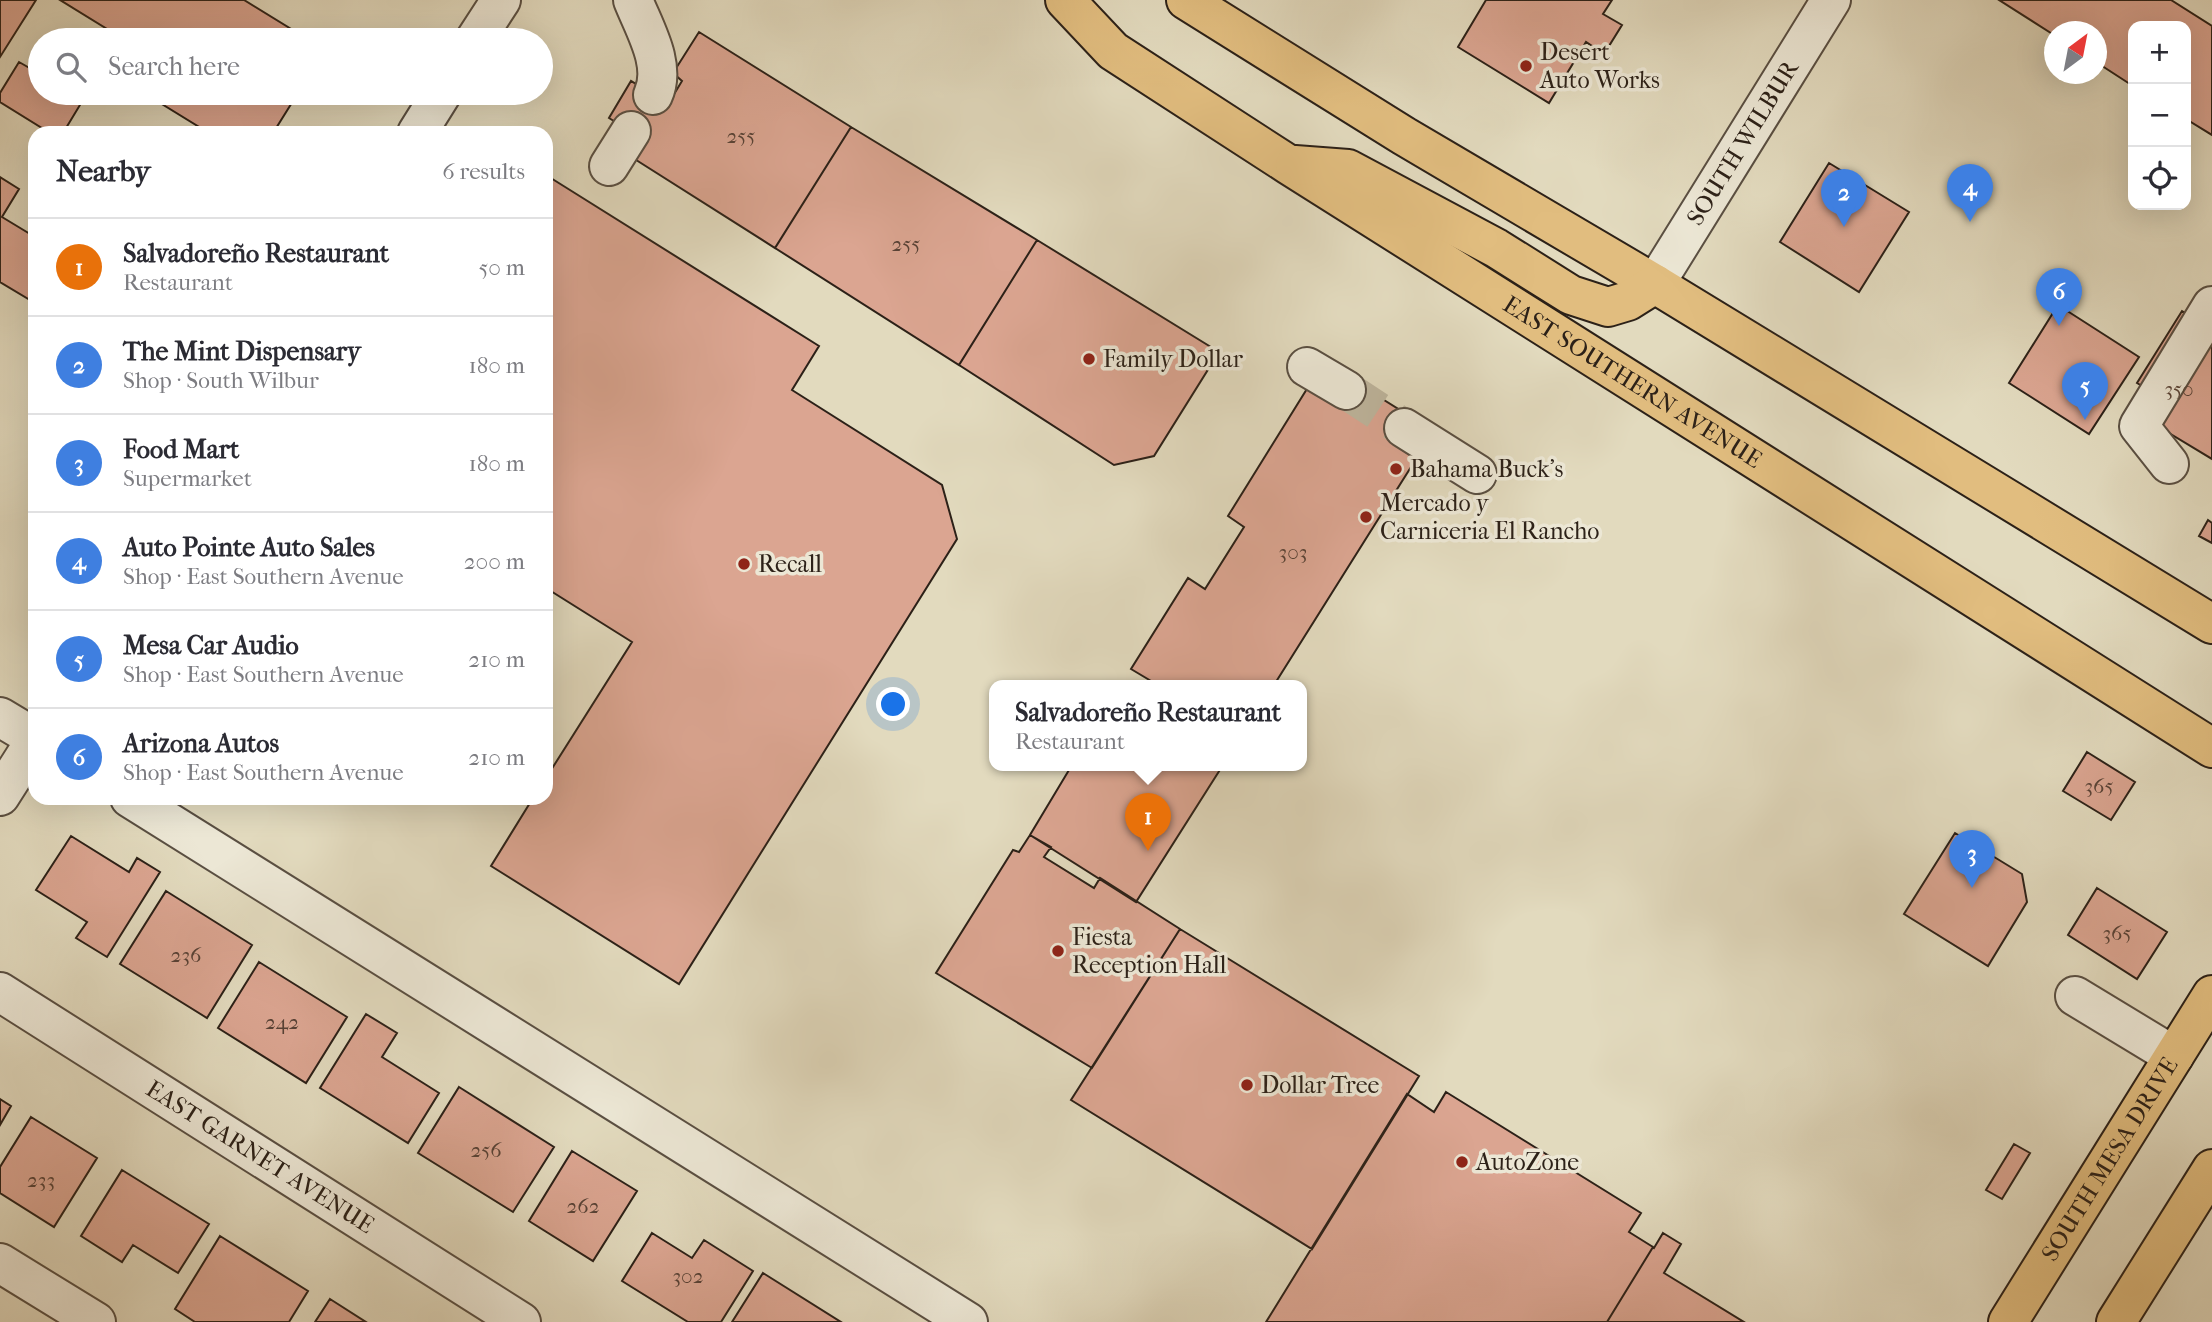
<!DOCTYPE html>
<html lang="en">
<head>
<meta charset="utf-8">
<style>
	body { margin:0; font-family:"IM FELL French Canon",serif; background:#f7f7f7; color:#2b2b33 }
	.controls { position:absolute; right:21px; top:21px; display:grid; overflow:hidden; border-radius:14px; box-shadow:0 7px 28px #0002 }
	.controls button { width:63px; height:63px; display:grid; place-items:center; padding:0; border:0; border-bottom:2px solid #e1e1e2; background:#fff; color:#2b2b33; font:35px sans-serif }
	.compass { position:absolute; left:2044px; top:21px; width:63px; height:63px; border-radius:50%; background:#fff; box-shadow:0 7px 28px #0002; rotate:32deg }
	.you { position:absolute; left:894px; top:705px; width:24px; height:24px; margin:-18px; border:5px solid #fff; border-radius:50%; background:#1a73e8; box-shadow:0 0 0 10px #1a73e833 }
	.badge { display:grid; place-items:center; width:46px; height:46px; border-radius:50%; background:#0f766e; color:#fff; font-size:23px; font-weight:700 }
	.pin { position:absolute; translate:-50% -58px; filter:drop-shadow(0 2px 4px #0008) }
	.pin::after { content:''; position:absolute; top:37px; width:24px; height:21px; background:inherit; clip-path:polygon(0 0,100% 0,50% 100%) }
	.popup { position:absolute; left:989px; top:680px; width:318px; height:91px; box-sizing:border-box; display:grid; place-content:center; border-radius:14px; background:#fff; filter:drop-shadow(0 2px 5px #0005); font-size:23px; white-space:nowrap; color:#7c7c81 }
	.popup b { font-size:26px; color:#2b2b33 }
	.popup::after { content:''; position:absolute; left:50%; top:100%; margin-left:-14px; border:14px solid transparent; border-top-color:#fff }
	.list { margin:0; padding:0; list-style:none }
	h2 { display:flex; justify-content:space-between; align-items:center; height:91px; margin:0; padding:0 28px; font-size:30px }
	h2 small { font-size:23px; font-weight:400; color:#7c7c81 }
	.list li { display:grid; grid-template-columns:46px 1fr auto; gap:21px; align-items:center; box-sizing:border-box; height:98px; padding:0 28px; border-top:2px solid #e1e1e2 }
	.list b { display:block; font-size:26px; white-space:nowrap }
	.list p { margin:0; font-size:23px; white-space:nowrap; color:#7c7c81 }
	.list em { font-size:23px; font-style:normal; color:#7c7c81 }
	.icon { flex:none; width:38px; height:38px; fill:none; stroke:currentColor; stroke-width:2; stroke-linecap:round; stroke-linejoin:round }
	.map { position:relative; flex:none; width:2212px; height:1322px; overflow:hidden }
	.search { position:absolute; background:#fff; box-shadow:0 7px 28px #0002; left:28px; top:28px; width:525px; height:77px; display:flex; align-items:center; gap:18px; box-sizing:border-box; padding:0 24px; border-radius:38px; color:#7c7c81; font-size:26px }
	.panel { position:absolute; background:#fff; box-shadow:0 7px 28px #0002; left:28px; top:126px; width:525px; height:679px; border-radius:21px }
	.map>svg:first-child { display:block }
	.building { fill:#dba591; stroke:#2c2118; stroke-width:2 }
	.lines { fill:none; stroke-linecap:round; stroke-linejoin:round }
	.minor-tunnel { stroke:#beb59d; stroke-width:38; stroke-dasharray:38 19; stroke-linecap:butt }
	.minor-casing { stroke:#5a4f42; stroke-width:42 }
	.major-casing { stroke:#2c2118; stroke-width:42 }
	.minor { stroke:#ece7d5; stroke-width:38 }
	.major { stroke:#e1bd7f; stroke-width:38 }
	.poi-dot { fill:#8f2418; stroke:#ece7d5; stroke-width:2.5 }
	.labels { text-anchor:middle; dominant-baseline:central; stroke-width:7; stroke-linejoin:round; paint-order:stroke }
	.number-label { font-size:21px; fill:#584236 }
	.poi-label { font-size:24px; fill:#2c2118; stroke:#ece7d5; text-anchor:start }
	.street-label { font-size:24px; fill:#2c2118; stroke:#ece7d5 }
</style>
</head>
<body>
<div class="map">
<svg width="2212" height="1322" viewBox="0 0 2212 1322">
	<rect width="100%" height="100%" fill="#e2dabe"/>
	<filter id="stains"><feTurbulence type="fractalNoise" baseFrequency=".00286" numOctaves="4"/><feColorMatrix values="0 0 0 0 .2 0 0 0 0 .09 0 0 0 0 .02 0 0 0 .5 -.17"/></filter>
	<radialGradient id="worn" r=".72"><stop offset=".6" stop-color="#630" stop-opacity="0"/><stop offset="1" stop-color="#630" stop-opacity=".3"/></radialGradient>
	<path class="building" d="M0,0H36L0,57Z
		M60,0H244L309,40H125Z
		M1486,0H1612L1603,14L1622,25L1604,54L1586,42L1549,103L1458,47Z
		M1999,0H2171L2212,26V135L2186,119V26H2133V86L2096,62V32H2054V35Z
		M699,32L851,127L775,248L633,158L644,140L609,118L631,81L668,104L682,81L673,73Z
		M19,62L40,74V93H70L83,100L63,133H50L0,102V93Z
		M144,93H298L273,133H209Z
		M851,127L1037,240L959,365L775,248Z
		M1829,163L1909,212L1859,292L1780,242Z
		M546,175L819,346L792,390L942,485L957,539L679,984L491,866L533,798H546V778L632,642L546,588Z
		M0,177L19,189L2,217L35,237V303L0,282Z
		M1037,240L1219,352L1154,456L1114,465L959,365Z
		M2058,305L2139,357L2089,434L2009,383Z
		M2182,311L2212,329V459L2159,427L2157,395L2137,383Z
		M1352,380L1411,417L1398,447L1416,459L1274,685H1148L1151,681L1131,669L1188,578L1205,589L1244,527L1228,516L1310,384Z
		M2208,520L2212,523V543L2199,536Z
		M2087,752L2135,782L2111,820L2063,791Z
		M1072,765H1223L1136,902L1030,835Z
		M1955,833L2022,874L2027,902L1988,966L1904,914Z
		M1030,835L1051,847L1044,857L1094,888L1100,878L1180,929L1092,1068L936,973L1013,850L1019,852Z
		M71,836L129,872L137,858L160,872L107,957L76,938L87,922L36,890Z
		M2097,888L2167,932L2137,979L2068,935Z
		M166,891L252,945L207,1018L120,964Z
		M1180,929L1419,1076L1312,1249L1071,1100Z
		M259,962L347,1017L306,1083L218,1028Z
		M366,1014L397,1033L382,1057L439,1093L408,1143L320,1088Z
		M459,1087L554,1147L513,1212L418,1153Z
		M1446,1092L1641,1213L1629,1232L1653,1247L1607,1322H1266L1407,1094L1434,1112Z
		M0,1099L11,1106L0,1125Z
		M31,1117L97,1158L54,1227L0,1193V1167Z
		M2014,1144L2030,1153L2002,1199L1986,1190Z
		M572,1151L637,1191L593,1261L529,1221Z
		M122,1170L209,1224L178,1273L133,1245L122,1262L81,1236Z
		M652,1233L692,1258L704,1240L753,1271L721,1322H688L622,1281Z
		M1663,1233L1681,1244L1664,1273L1744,1322H1607L1653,1247L1654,1248Z
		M220,1236L308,1291L289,1322H195L175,1309Z
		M763,1273L841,1322H732Z
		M330,1299L366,1322H315Z"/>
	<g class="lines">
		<path class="minor-tunnel" d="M1346,390L1404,428"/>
		<g class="minor-casing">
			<g id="minor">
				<path d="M633,0C644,28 667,65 653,95"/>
				<path d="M475,40L501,0"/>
				<path d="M417,133L442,93"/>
				<path d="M609,166L631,131"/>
				<path id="s1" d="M1655,284L1831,0"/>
				<path d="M1307,367L1346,390"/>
				<path d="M1404,428L1477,474"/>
				<path d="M2169,464L2139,426L2212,306"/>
				<path d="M0,717L35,738"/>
				<path d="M0,796L35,741"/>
				<path d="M130,798L968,1322"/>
				<path id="s2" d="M0,992L521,1322"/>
				<path d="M2075,996L2174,1056"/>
				<path d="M0,1263L96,1322"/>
			</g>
		</g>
		<g class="major-casing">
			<g id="major">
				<path id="s3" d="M1065,0L1113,51L1289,165L2212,748"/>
				<path d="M1186,0L1404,136L1655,284L2212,624"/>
				<path d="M1295,165L1348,169L1496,248L1571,295L1608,307L1628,301L1655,284"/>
				<path id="s4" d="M2008,1322L2212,995"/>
				<path d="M2116,1322L2212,1169"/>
			</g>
		</g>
		<use href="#minor" class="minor"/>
		<use href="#major" class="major"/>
	</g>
	<g class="poi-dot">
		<circle cx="1526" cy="66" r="7"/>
		<circle cx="1089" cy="359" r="7"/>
		<circle cx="1396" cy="469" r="7"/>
		<circle cx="1366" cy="517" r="7"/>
		<circle cx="744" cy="564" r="7"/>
		<circle cx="1058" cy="951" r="7"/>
		<circle cx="1247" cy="1085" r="7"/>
		<circle cx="1462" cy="1162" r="7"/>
	</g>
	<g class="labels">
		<g class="number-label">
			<text x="741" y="136">255</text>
			<text x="906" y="244">255</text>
			<text x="2179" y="389">350</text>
			<text x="1293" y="552">303</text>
			<text x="2099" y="786">365</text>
			<text x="2117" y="933">365</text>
			<text x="186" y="955">236</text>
			<text x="282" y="1022">242</text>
			<text x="486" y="1150">256</text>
			<text x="41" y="1180">233</text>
			<text x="583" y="1206">262</text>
			<text x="688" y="1276">302</text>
		</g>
		<g class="poi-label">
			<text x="1540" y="52">Desert<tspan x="1540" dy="28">Auto Works</tspan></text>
			<text x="1103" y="359">Family Dollar</text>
			<text x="1410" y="469">Bahama Buck's</text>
			<text x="1380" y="503">Mercado y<tspan x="1380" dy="28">Carniceria El Rancho</tspan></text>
			<text x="758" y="564">Recall</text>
			<text x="1072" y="937">Fiesta<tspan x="1072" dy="28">Reception Hall</tspan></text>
			<text x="1261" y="1085">Dollar Tree</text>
			<text x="1476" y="1162">AutoZone</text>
		</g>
		<g class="street-label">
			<text stroke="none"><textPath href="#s1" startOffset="166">SOUTH WILBUR</textPath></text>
			<text stroke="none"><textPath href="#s3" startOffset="686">EAST SOUTHERN AVENUE</textPath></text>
			<text stroke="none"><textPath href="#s2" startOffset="308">EAST GARNET AVENUE</textPath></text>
			<text stroke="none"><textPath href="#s4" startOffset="192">SOUTH MESA DRIVE</textPath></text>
		</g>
	</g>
	<rect width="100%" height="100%" filter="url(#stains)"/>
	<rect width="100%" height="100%" fill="url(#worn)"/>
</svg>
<div class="controls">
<button>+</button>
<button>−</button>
<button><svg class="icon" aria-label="locate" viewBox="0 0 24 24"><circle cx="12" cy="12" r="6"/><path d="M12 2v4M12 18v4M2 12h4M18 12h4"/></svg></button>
</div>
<svg class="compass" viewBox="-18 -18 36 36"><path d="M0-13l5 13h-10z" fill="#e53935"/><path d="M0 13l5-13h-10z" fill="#7c7c81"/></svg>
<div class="you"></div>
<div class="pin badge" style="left:1148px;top:851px;background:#e8710a">1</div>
<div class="popup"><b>Salvadoreño Restaurant</b>Restaurant</div>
<div class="pin badge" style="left:1844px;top:227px;background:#3f7fe0">2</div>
<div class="pin badge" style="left:1972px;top:888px;background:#3f7fe0">3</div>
<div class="pin badge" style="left:1970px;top:222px;background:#3f7fe0">4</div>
<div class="pin badge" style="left:2085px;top:420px;background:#3f7fe0">5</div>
<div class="pin badge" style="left:2059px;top:326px;background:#3f7fe0">6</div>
<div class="search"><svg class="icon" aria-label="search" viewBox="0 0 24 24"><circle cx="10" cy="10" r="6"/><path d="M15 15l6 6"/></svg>Search here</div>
<section class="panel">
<h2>Nearby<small>6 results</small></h2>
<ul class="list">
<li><span class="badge" style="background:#e8710a">1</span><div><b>Salvadoreño Restaurant</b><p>Restaurant</p></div><em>50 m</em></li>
<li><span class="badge" style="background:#3f7fe0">2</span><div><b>The Mint Dispensary</b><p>Shop · South Wilbur</p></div><em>180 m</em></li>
<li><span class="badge" style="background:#3f7fe0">3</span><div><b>Food Mart</b><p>Supermarket</p></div><em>180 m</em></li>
<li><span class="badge" style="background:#3f7fe0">4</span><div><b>Auto Pointe Auto Sales</b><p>Shop · East Southern Avenue</p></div><em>200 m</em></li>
<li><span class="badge" style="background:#3f7fe0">5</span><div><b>Mesa Car Audio</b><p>Shop · East Southern Avenue</p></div><em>210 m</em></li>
<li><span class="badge" style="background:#3f7fe0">6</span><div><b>Arizona Autos</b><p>Shop · East Southern Avenue</p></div><em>210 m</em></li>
</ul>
</section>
</div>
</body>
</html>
